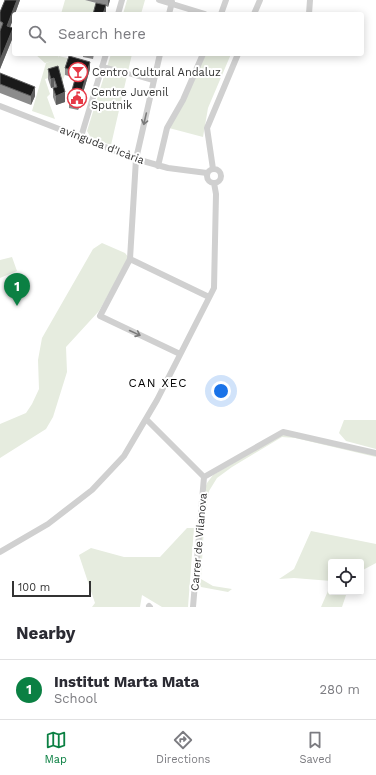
<!DOCTYPE html>
<html lang="en">
<head>
<meta charset="utf-8">
<style>
	body { margin:0; font-family:"Work Sans",sans-serif; background:#f2f2f3; color:#2b2b33 }
	.controls { position:absolute; right:12px; bottom:12px; display:grid; overflow:hidden; border-radius:4px; box-shadow:0 2px 10px #0003 }
	.controls button { width:36px; height:36px; display:grid; place-items:center; padding:0; border:0; border-bottom:1px solid #e1e1e2; background:#fff; color:#2b2b33; font:20px sans-serif }
	.scale { position:absolute; left:12px; bottom:10px; width:79px; box-sizing:border-box; padding-left:4px; border:2px solid #333; border-top:0; font-size:11px; line-height:14px; white-space:nowrap; color:#333; -webkit-text-stroke:3px #fff; paint-order:stroke }
	.you { position:absolute; left:221px; top:391px; width:14px; height:14px; margin:-10px; border:3px solid #fff; border-radius:50%; background:#1a73e8; box-shadow:0 0 0 6px #1a73e833 }
	.badge { display:grid; place-items:center; width:26px; height:26px; border-radius:50%; background:#0b8043; color:#fff; font-size:13px; font-weight:700 }
	.pin { position:absolute; translate:-50% -33px; filter:drop-shadow(0 1px 2px #0008) }
	.pin::after { content:''; position:absolute; top:21px; width:14px; height:12px; background:inherit; clip-path:polygon(0 0,100% 0,50% 100%) }
	.list { margin:0; padding:0; list-style:none }
	h2 { display:flex; justify-content:space-between; align-items:center; height:52px; margin:0; padding:0 16px; font-size:17px }
	h2 small { font-size:13px; font-weight:400; color:#7c7c81 }
	.list li { display:grid; grid-template-columns:26px 1fr auto; gap:12px; align-items:center; box-sizing:border-box; height:60px; padding:0 16px; border-top:1px solid #e1e1e2 }
	.list b { display:block; font-size:15px; white-space:nowrap }
	.list p { margin:0; font-size:13px; white-space:nowrap; color:#7c7c81 }
	.list em { font-size:13px; font-style:normal; color:#7c7c81 }
	.icon { flex:none; width:22px; height:22px; fill:none; stroke:currentColor; stroke-width:2; stroke-linecap:round; stroke-linejoin:round }
	.map { position:relative; flex:none; width:376px; height:607px; overflow:hidden }
	.search { position:absolute; background:#fff; box-shadow:0 2px 10px #0003; left:12px; right:12px; top:12px; height:44px; display:flex; align-items:center; gap:10px; box-sizing:border-box; padding:0 14px; border-radius:4px; color:#7c7c81; font-size:15px }
	.sheet { height:112px; background:#fff }
	nav { display:flex; justify-content:space-around; align-items:center; box-sizing:border-box; height:56px; border-top:1px solid #e1e1e2; background:#fff; font-size:11px; color:#7c7c81 }
	nav a { display:grid; justify-items:center; gap:2px }
	nav .on { color:#0b8043 }
	.map>svg:first-child { display:block }
	.green { fill:#e6ecdf }
	.lines { fill:none; stroke-linecap:round; stroke-linejoin:round }
	.pedestrian { stroke:#d0d0d0; stroke-width:4.5 }
	.minor { stroke:#d0d0d0; stroke-width:6 }
	.wall { fill:#8c8c8c }
	.shaded-wall { fill:#5f5f5f }
	.building { fill:#1a1a1a; stroke:#5f5f5f }
	.oneway { stroke:#7a7a7a }
	.labels { text-anchor:middle; dominant-baseline:central; stroke-width:4; stroke-linejoin:round; paint-order:stroke }
	.poi-label { font-size:11px; fill:#333; stroke:#fff; text-anchor:start }
	.street-label { font-size:11px; fill:#333; stroke:#fff }
	.neighbourhood-label { font-size:12px; letter-spacing:1px; fill:#000; stroke:#fff }
</style>
</head>
<body>
<div class="map">
<svg width="376" height="607" viewBox="0 0 376 607">
	<rect width="100%" height="100%" fill="#fff"/>
	<path class="green" d="M65,0H86L100,5L96,14H61Z
		M127,0H145L141,14H123Z
		M35,54H59L58,58L59,56L71,59L61,85L58,75L45,79L50,94L47,97L55,119L32,111L46,63L55,60L45,63Z
		M111,54H132L111,145L91,138L87,131Z
		M206,54H231L208,108L203,137L169,128Z
		M102,243L125,253L129,258L99,311L66,347L67,372L53,417L46,429L0,458V424L26,413L32,404L39,389L38,360L42,338L93,249Z
		M12,257L17,271L0,278V260Z
		M344,420H376V449L346,441L339,433Z
		M291,434L376,454V457L295,438L282,437L232,467L217,478L209,491L204,525L201,579L213,586L232,589L228,592L201,587L197,585L204,491L207,483L213,475L281,435Z
		M187,528H194L188,607H162L142,595L140,607H92L95,603L79,555L91,548L124,557H160Z
		M311,531L376,544V563L361,571V562H331V581L294,578L279,579L294,569Z
		M331,584V592H347L342,607H321Z"/>
	<g class="lines">
		<path class="pedestrian" d="M102,66L154,81"/>
		<path class="minor" d="M159,0L205,14
			M118,14L122,0
			M169,14L172,2
			M221,14L226,0
			M254,14L260,0
			M309,14L310,0
			M160,54L136,159L130,259L100,316L180,354
			M0,106L136,159L168,168L207,173
			M81,137L106,54
			M158,166L167,128L183,100L203,54
			M207 176a7 7 0 1 1 14 0a7 7 0 1 1-14 0Z
			M213,169L207,128L238,54
			M130,259L209,297
			M146,419L204,477
			M204,477L283,432L376,453
			M0,552L48,524L92,490L124,456L157,400L214,288L216,194L214,183
			M149,606L150,607
			M193,607L204,477"/>
	</g>
	<path class="wall" d="M5,0H20L10,27L13,37L0,69V12Z
		M85,0H110L108,7L106,6V14L96,3Z
		M83,54H94L93,59L83,57Z
		M58,66L65,102L56,105L53,97V88L55,87H54L51,88L48,79V69Z
		M65,68L90,69L78,110L69,108V101L76,78L65,75Z
		M0,73L35,96L31,105L0,93Z"/>
	<path class="shaded-wall" d="M17,0H20L15,14H14V17L7,35V26Z
		M108,0H110L108,7Z
		M106,5V14H103Z
		M13,28V37L0,69V60Z
		M90,62V69L78,110V104Z
		M54,78V87L51,88V79Z
		M35,87V96L31,105V96Z
		M65,92V102L56,105V96Z"/>
	<path class="building" d="M5,0H17L7,26L13,28L0,60V31L3,23L0,21V12Z
		M96,3L106,5L103,14H93Z
		M69,56L90,62L78,104L69,101L77,72L65,68Z
		M58,66L65,92L56,96L53,88L57,87L54,78L51,79L48,69Z
		M0,73L35,87L31,96L0,84Z"/>
	<defs><path id="oneway-shaft" d="M-6 0H5M1.5-3L5.5 0L1.5 3" fill="none" stroke-width="1.6" stroke-linecap="round" stroke-linejoin="round"/></defs>
	<g class="oneway">
		<use href="#oneway-shaft" transform="translate(145 119) rotate(103)"/>
		<use href="#oneway-shaft" transform="translate(135 333) rotate(25)"/>
	</g>
	<defs>
		<g id="bar-ring" transform="scale(1)"><circle r="9.5" fill="#fff" stroke="#e63946" stroke-width="1.5"/><path d="M-6-5H6L.8 .8V4.5H3.5V6h-7V4.5H-.8V.8Z" fill="#e63946"/></g>
		<g id="civic-ring" transform="scale(1)"><circle r="9.5" fill="#fff" stroke="#e63946" stroke-width="1.5"/><path d="M-.6-6.5H3V-4.5H.6V-3L4-1V1h2V6H-6V1h2V-1L-.6-3ZM-1.2 2.5V6h2.4V2.5Z" fill="#e63946"/></g>
	</defs>
	<g fill-rule="evenodd">
		<use href="#bar-ring" x="78" y="72"/>
		<use href="#civic-ring" x="77" y="98"/>
	</g>
	<g class="labels">
		<g class="poi-label">
			<text x="92" y="72">Centro Cultural Andaluz</text>
			<text x="91" y="92">Centre Juvenil<tspan x="91" dy="13">Sputnik</tspan></text>
		</g>
		<g class="street-label">
			<text transform="translate(102 145) rotate(21)">avinguda d'Icària</text>
			<text transform="translate(199 542) rotate(-85)">Carrer de Vilanova</text>
		</g>
		<g class="neighbourhood-label">
			<text x="158" y="383">CAN XEC</text>
		</g>
	</g>
</svg>
<div class="controls">
<button><svg class="icon" aria-label="locate" viewBox="0 0 24 24"><circle cx="12" cy="12" r="6"/><path d="M12 2v4M12 18v4M2 12h4M18 12h4"/></svg></button>
</div>
<div class="scale">100 m</div>
<div class="you"></div>
<div class="pin badge" style="left:17px;top:306px">1</div>
<div class="search"><svg class="icon" aria-label="search" viewBox="0 0 24 24"><circle cx="10" cy="10" r="6"/><path d="M15 15l6 6"/></svg>Search here</div>
</div>
<section class="sheet">
<h2>Nearby<small></small></h2>
<ul class="list">
<li><span class="badge">1</span><div><b>Institut Marta Mata</b><p>School</p></div><em>280 m</em></li>
</ul>
</section>
<nav>
<a class="on"><svg class="icon" aria-label="map" viewBox="0 0 24 24"><path d="M3 6l6-2 6 2 6-2v14l-6 2-6-2-6 2zM9 4v14M15 6v14"/></svg>Map</a>
<a><svg class="icon" aria-label="directions" viewBox="0 0 24 24"><path d="M12 3l9 9-9 9-9-9zM9 14v-3h6M13 9l2 2-2 2"/></svg>Directions</a>
<a><svg class="icon" aria-label="saved" viewBox="0 0 24 24"><path d="M7 4h10v16l-5-4-5 4z"/></svg>Saved</a>
</nav>
</body>
</html>
